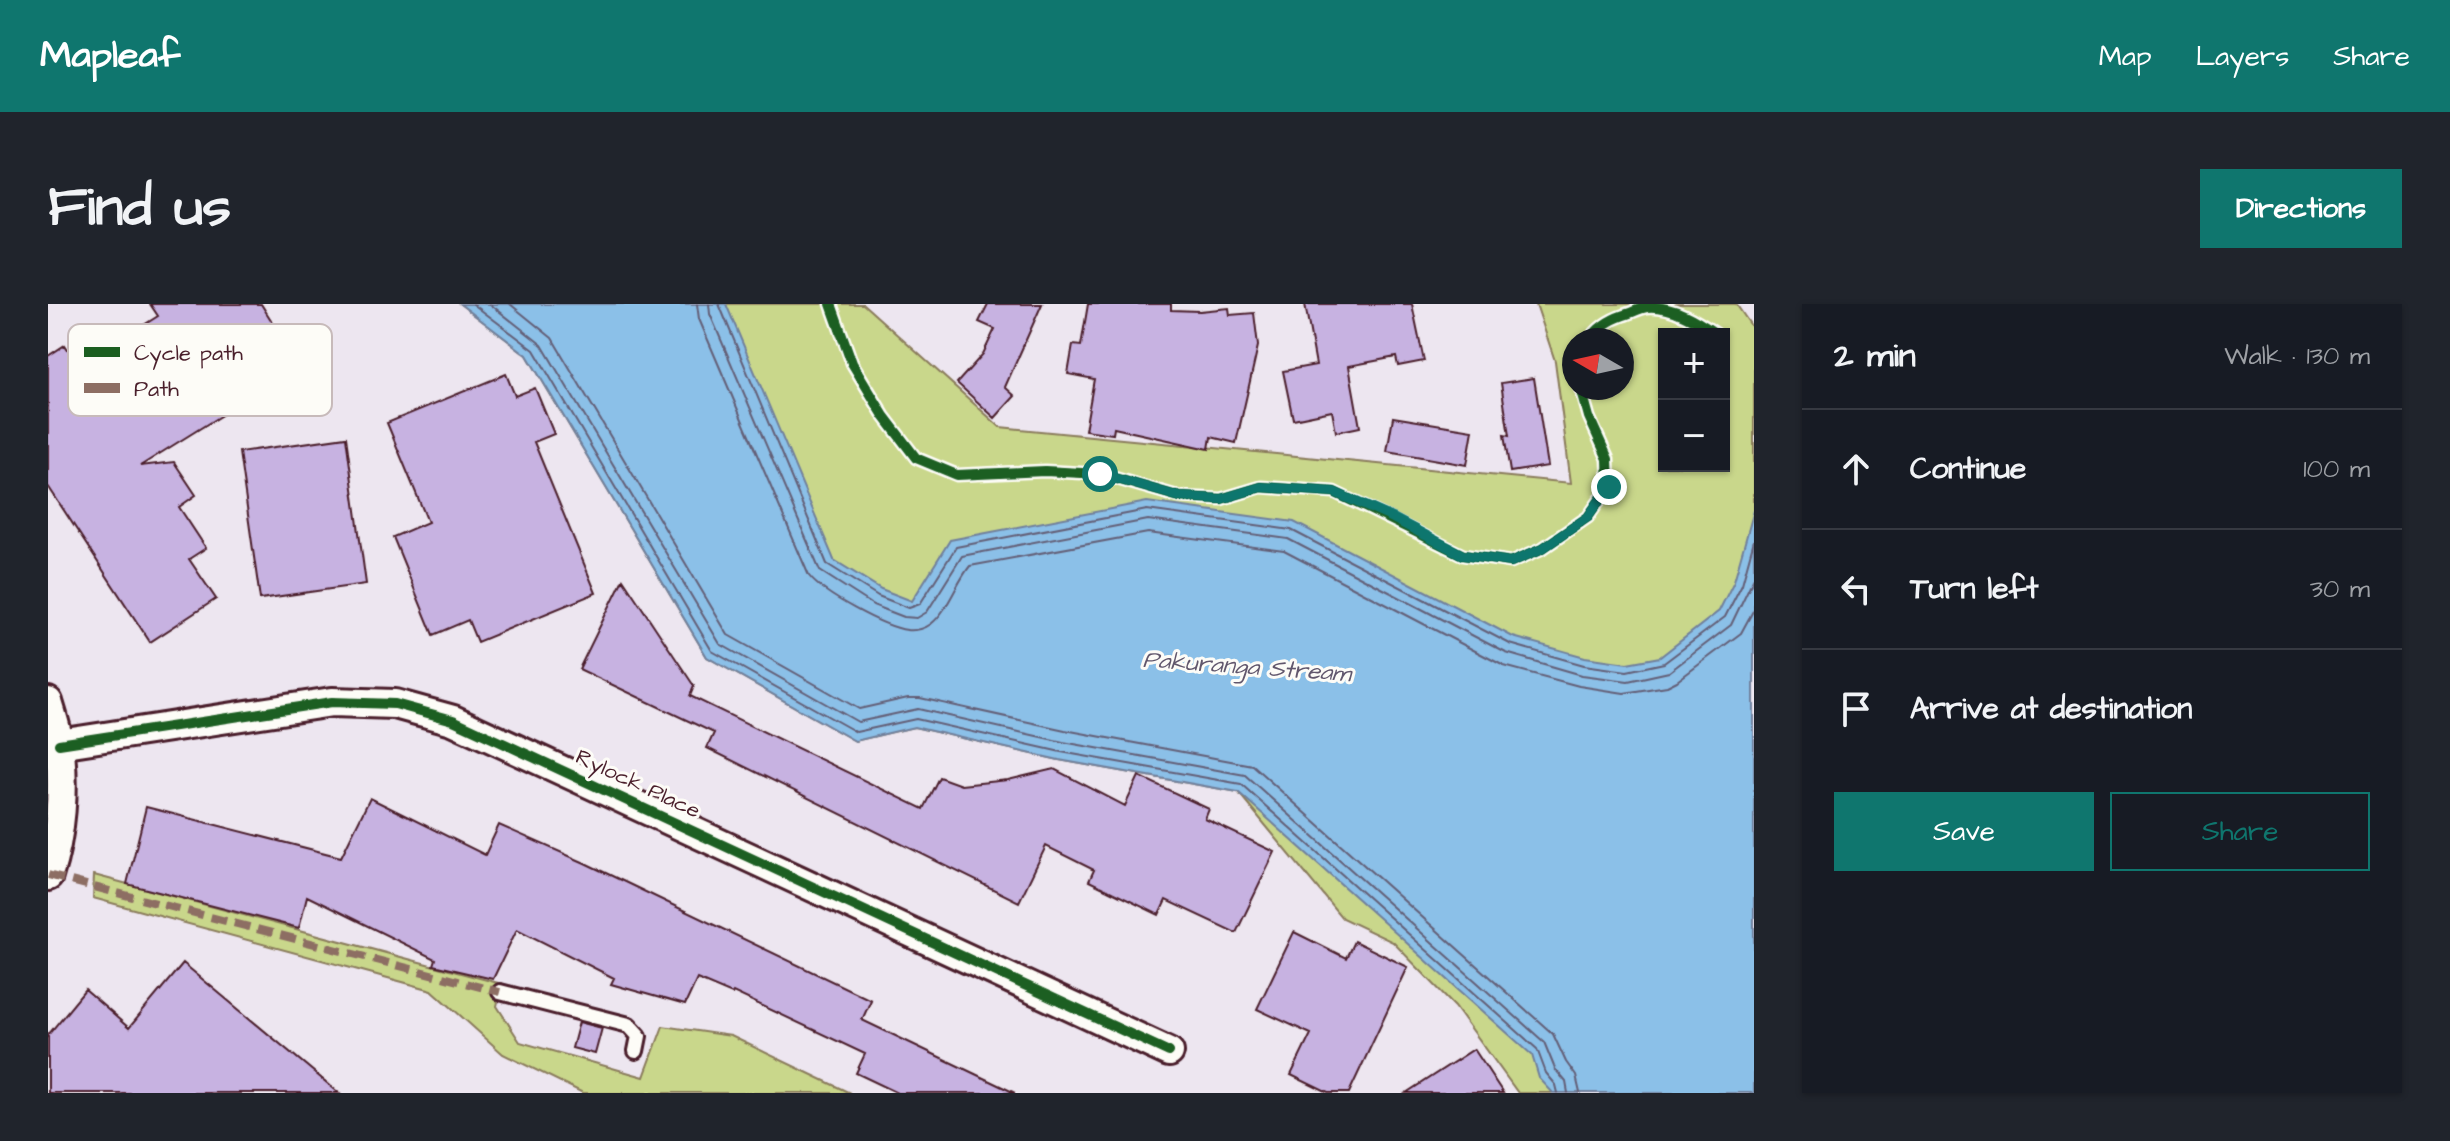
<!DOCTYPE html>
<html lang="en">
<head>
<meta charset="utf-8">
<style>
	body { margin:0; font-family:"Architects Daughter",sans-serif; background:#20242c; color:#f1f3f6 }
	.controls { position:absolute; right:24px; top:24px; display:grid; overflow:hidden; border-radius:0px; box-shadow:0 2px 6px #0004 }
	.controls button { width:72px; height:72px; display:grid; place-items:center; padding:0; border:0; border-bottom:2px solid #363941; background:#171b24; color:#f1f3f6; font:40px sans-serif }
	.compass { position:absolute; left:1514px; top:24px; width:72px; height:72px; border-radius:50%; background:#171b24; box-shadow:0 2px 6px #0004; rotate:279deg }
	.stop { position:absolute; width:24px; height:24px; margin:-18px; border:6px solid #0f766e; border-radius:50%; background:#fff }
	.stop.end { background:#0f766e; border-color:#fff; box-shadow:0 2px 8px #0008 }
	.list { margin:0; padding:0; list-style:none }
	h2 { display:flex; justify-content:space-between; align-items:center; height:104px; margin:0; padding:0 32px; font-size:34px }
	h2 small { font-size:26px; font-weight:400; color:#9ea1a6 }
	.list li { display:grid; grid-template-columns:52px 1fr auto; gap:24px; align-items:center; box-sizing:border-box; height:120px; padding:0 32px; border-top:2px solid #363941 }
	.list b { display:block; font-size:30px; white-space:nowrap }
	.list em { font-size:26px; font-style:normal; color:#9ea1a6 }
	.actions { display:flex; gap:16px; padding:24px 32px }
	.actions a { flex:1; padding:18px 0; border:2px solid #0f766e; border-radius:0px; text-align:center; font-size:28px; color:#0f766e }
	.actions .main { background:#0f766e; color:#fff }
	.icon { flex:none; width:44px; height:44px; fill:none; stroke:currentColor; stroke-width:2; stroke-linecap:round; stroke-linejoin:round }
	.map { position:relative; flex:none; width:1706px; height:789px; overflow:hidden; border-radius:0px }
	header { display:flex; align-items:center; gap:48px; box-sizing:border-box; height:112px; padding:0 40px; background:#0f766e; color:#fff }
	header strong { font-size:38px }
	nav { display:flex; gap:44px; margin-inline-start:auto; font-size:28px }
	.intro { display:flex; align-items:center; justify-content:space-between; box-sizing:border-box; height:192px; padding:0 48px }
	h1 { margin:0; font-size:56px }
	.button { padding:20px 36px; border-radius:0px; background:#0f766e; color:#fff; font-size:28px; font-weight:700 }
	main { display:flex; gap:48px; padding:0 48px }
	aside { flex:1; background:#171b24; border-radius:0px; box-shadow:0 2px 6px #0004 }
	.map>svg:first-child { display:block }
	.green { fill:#c9d78b; stroke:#8a7b5b; stroke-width:2; fill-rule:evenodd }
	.water { fill:#8bc0e8; stroke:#71809c; stroke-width:2 }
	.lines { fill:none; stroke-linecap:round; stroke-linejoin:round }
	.shore { stroke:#645f77; stroke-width:2 }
	.building { fill:#c7b2e1; stroke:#4a1f2b; stroke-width:2 }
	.lane-casing { stroke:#4a1f2b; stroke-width:20 }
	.street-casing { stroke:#4a1f2b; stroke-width:34 }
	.lane { stroke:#fdfcf7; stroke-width:14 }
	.street { stroke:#fdfcf7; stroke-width:28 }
	.quiet { stroke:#8d6e63; stroke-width:8; stroke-dasharray:16 8; stroke-linecap:butt }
	.cycleway-casing { stroke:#fdfcf7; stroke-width:15 }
	.cycleway { stroke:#1b5e20; stroke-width:10 }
	.route { stroke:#0f766e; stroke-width:10 }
	.labels { text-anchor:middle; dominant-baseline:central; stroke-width:6; stroke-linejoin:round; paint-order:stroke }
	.street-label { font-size:22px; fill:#4a1f2b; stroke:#fdfcf7 }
	.water-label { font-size:24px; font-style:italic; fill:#61576d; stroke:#fdfcf7 }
	.key { fill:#fdfcf7; stroke:#c7baba; stroke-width:2 }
	.key-label { font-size:22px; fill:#4a1f2b }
</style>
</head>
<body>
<header>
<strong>Mapleaf</strong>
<nav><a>Map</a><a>Layers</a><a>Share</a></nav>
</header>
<div class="intro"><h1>Find us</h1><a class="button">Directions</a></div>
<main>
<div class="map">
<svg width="1706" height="789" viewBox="0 0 1706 789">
	<rect width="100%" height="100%" fill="#ede6f0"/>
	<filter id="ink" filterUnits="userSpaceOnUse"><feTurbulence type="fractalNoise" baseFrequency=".0125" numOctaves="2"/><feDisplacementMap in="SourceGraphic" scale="16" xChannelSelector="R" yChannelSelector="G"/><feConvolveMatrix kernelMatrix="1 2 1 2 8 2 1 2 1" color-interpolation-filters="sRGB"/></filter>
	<g filter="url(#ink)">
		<path class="green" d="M412,0H815L952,123L1523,179L1507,57L1488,0H1688L1706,26V789H1470L1407,702L1345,638L1294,614L1190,488L1011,456L866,423L807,437L659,353L479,51ZM1616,30H1676V162H1616ZM1526,36H1574V84H1526Z
			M46,571L454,680L449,702L472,738L596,773L615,722L683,732L802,789H535L455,750L384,686L45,594Z"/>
		<path class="water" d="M412,0H678L786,256L833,285L864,297L902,236L1099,198L1246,218L1465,333L1537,353L1579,359L1612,353L1671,307L1686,277L1706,206V789H1505L1491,774L1484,751L1190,488L1011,456L866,423L807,437L659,353L479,51Z"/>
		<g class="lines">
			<path class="shore" d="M425,0L486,46L664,347L808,428L868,415L1013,448L1193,480L1489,745L1498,769L1508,781L1510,789
				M442,0L494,41L672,340L810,418L870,405L1015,438L1197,471L1496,738L1507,765L1518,778L1520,789
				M462,0L504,34L680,331L811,405L860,394H872L1017,426L1204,461L1505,730L1518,758L1528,772L1532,789
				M649,0L651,15L761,272C775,290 836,323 859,326C868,327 876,325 883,320C900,307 908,279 922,262L1100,229L1236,247L1456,362L1531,382L1576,389L1619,382L1629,377L1693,329L1706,305
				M661,0L662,10L772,267L825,301L856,313L869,314L879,308L914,252L1100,216L1240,235L1458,349L1534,371L1580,377L1621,368L1683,321L1706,273
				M671,0L779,260L830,292L861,304L872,300L908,243L1099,206L1243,226L1462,340L1536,361L1579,367L1616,359L1677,313L1694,280L1706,236"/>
		</g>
		<path class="building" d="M102,0H213L252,62L92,162L126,158L148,191L131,203L158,244L141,255L168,295L102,338L0,182V52L17,41L31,62L110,12Z
			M940,0H994L957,83L967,92L947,114L909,79L935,50L947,25L931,18Z
			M1040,0H1123V6L1152,7L1181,4L1182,11L1206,9L1210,42L1188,139L1163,133L1161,145L1066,124L1065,130L1037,126L1046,75L1020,70L1025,41L1033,42Z
			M1257,0H1364L1376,57L1350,62L1348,53L1301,62L1312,123L1288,128L1284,107L1245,115L1235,67L1268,61Z
			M458,70L467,92L487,84L506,130L486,138L548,289L429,338L420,316L385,331L345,233L380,218L339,119Z
			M1486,74L1500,162L1462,168L1456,131L1461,132L1453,79Z
			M1345,113L1425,126L1419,161L1339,147Z
			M298,133L318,280L212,295L191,148Z
			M575,275L646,382L642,392L875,505L891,473L913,481L960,476L1006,465L1077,502L1091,472L1161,505L1157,515L1227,548L1188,629L1118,596L1111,611L1041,577L1046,566L998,542L971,598L659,444L666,429L531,365Z
			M322,494L437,551L451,521L537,559L823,696L814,716L967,789H850L808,769L817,750L685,688L684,690L649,675L637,701L563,680L566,674L469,625L445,675L385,661L387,655L259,592L251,624L79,580L98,503L293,553Z
			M1246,628L1298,654L1306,637L1360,663L1301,789H1280L1243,771L1263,730L1209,705Z
			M135,659L291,789H0V731L37,686L81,724Z
			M531,718L554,724L547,750L524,744Z
			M1426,745L1455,789H1358Z"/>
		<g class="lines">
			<g class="lane-casing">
				<path id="lane" d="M452,688L581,721L591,732L588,747"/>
			</g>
			<g class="street-casing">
				<path id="street" d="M0,398C4,412 9,426 11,440C17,484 13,531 0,572
					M11,440L284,398L347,400L405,416L1121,748"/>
			</g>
			<use href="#lane" class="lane"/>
			<use href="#street" class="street"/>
			<path class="quiet" d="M0,571L452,688"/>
			<g class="cycleway-casing">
				<path id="cycleway" d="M783,0L804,59L836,112L868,154L909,171L997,167L1052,170L1132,193L1173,195L1213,183L1286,188L1415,251L1463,258L1495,244L1540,213L1561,183L1560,155L1541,113L1533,84
					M1542,36C1550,23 1561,16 1576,11C1583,9 1592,4 1599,3C1624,1 1649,17 1668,30
					M11,440L284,398L347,400L405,416L1121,748"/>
			</g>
			<use href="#cycleway" class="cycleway"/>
		</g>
	</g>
	<g class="lines" filter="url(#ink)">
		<path class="route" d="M1052,170L1132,193L1173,195L1213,183L1286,188L1345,214L1415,251L1463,258L1495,244L1540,213L1561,183"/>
	</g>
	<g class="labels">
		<g class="street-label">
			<text transform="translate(590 480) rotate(25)">Rylock Place</text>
		</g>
		<g class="water-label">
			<text transform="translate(1199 363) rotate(4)">Pakuranga Stream</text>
		</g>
	</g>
	<rect x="20" y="20" width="264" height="92" rx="12" class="key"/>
	<rect x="36" y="43" width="36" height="10" fill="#1b5e20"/>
	<rect x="36" y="79" width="36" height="10" fill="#8d6e63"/>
	<g class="key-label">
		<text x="86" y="56">Cycle path</text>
		<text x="86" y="92">Path</text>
	</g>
</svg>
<div class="controls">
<button>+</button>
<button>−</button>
</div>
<svg class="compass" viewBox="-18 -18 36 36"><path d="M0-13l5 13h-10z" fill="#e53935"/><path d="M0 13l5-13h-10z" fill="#9ea1a6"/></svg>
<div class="stop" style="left:1052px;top:170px"></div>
<div class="stop end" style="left:1561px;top:183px"></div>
</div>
<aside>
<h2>2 min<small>Walk · 130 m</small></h2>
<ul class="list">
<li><svg class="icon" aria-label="ahead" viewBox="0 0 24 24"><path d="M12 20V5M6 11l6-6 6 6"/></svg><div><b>Continue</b></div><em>100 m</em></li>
<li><svg class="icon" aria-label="left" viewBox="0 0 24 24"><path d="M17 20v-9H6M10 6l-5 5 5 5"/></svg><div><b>Turn left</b></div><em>30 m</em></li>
<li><svg class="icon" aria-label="arrive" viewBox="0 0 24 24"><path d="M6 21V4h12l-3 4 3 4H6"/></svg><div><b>Arrive at destination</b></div></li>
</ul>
<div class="actions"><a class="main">Save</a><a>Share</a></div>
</aside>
</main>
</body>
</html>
